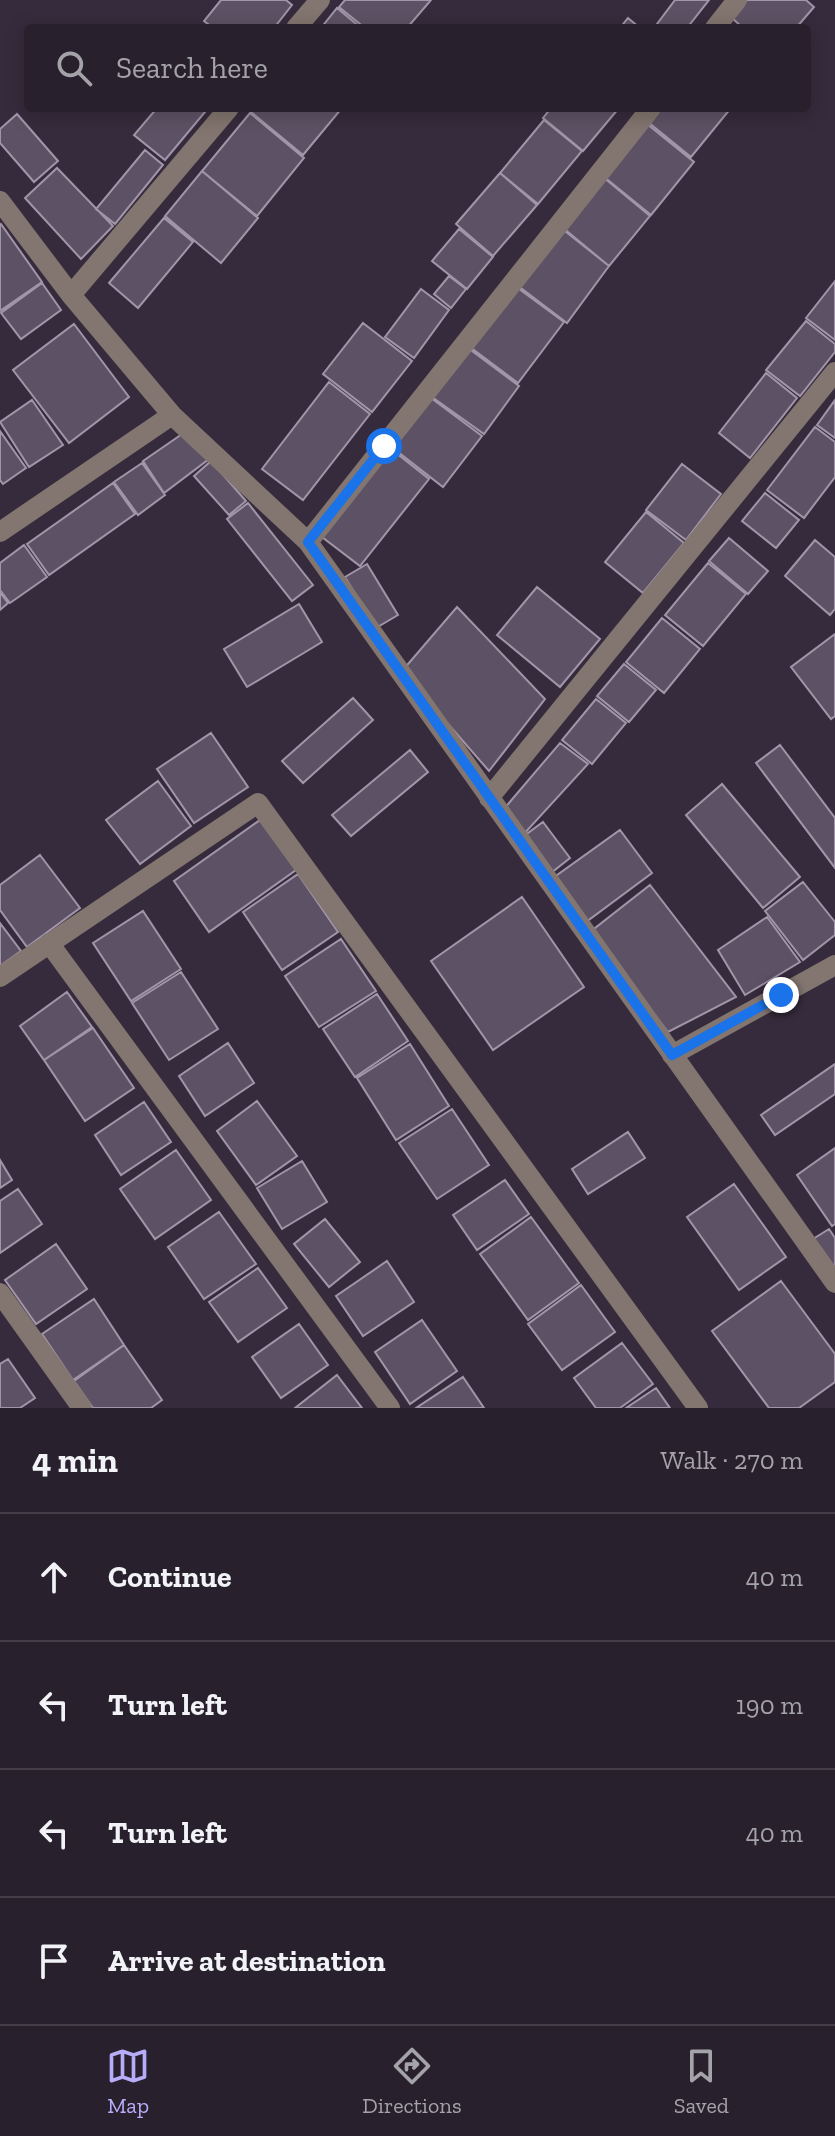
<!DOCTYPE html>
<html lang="en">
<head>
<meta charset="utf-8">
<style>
	body { margin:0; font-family:"Zilla Slab",serif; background:#302835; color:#f1f3f6 }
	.stop { position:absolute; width:24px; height:24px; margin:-18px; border:6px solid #1a73e8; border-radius:50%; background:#fff }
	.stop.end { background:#1a73e8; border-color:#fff; box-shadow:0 2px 8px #0008 }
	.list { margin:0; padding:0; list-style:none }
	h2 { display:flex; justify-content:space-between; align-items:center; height:104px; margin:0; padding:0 32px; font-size:34px }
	h2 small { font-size:26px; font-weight:400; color:#a5a3aa }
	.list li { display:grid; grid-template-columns:52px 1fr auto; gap:24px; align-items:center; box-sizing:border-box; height:128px; padding:0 32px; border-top:2px solid #443e49 }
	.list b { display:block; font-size:30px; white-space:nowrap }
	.list em { font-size:26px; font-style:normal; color:#a5a3aa }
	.icon { flex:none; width:44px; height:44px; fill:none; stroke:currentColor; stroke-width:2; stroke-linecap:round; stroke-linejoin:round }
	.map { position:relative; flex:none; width:835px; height:1408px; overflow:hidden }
	.search { position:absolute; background:#28202d; box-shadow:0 4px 20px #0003; left:24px; right:24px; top:24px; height:88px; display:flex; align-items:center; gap:20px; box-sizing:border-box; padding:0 28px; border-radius:8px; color:#a5a3aa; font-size:30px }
	.sheet { height:616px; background:#28202d }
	nav { display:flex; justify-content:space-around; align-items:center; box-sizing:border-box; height:112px; border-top:2px solid #443e49; background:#28202d; font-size:22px; color:#a5a3aa }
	nav a { display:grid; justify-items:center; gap:4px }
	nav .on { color:#b6acf8 }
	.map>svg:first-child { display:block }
	.building { fill:#5d5265; stroke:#a295aa; stroke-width:2 }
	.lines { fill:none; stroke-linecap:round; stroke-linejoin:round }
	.minor { stroke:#83756f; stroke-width:20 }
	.route { stroke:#1a73e8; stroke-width:10 }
</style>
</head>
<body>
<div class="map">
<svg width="835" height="1408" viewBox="0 0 835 1408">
	<rect width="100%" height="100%" fill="#362b3c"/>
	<path class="building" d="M221,0H286L292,5L274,28H213L204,21Z
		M345,0H431L407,28H365L339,7Z
		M675,0H709L687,28H654Z
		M747,0H806L814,7L796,28H743L732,18Z
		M337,8L361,28H321Z
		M628,18L640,28H620Z
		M157,108H199L205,112L165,160L134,135Z
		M254,108H342L303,155L251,112Z
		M551,108H619L583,151L543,118Z
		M660,108H731L691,157L648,122Z
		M250,113L304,158L257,216L202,171Z
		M17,114L58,161L34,182L0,143V129Z
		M544,120L582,151L538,204L500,173Z
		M647,124L694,162L651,215L603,176Z
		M145,150L163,165L115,224L96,209Z
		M57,168L113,226L81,259L25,198Z
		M202,171L258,218L221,263L165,216Z
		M500,173L537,205L493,256L456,224Z
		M603,177L650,216L609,266L562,227Z
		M164,218L193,242L138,308L109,283Z
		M1,224L42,282L0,311V225Z
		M561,228L609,266L567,323L517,285Z
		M459,229L493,257L467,289L432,261Z
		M449,276L466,289L451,308L434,294Z
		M835,281V340L806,318Z
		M42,283L61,310L21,339L1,313Z
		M515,286L564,322L518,383L470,347Z
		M421,289L449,310L414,358L385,337Z
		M806,321L835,344V352L800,396L766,370Z
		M363,323L412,361L372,412L323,374Z
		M74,324L129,397L69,443L13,370Z
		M468,348L519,386L484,434L432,397Z
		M766,373L797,398L750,458L719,433Z
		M329,382L370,414L303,500L262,469Z
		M431,398L482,436L443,487L393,448Z
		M32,400L63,445L29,467L0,422Z
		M835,400V438L817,425Z
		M815,427L835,442V477L804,518L767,490Z
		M0,431L26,468L3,484L0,480Z
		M185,432L209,459L164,493L143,461Z
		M391,449L429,479L360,566L322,537Z
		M211,461L246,501L229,515L194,476Z
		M142,463L165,495L138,515L114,482Z
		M682,464L721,494L686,540L646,510Z
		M113,483L135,514L49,575L27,544Z
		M765,493L799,520L776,548L742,521Z
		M248,503L313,585L292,601L227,519Z
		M646,512L684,543L643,593L605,562Z
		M729,538L768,571L748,594L709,561Z
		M815,540L835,557V609L830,615L785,576Z
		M24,545L47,577L10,603L0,590V563Z
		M708,563L746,594L703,646L665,615Z
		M367,564L398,615L376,628L345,577Z
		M537,587L600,639L560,687L497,635Z
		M0,592L8,603L0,610Z
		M299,604L322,642L247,687L224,649Z
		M457,607L545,699L489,771L402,671Z
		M662,618L700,649L664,693L626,662Z
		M835,634V716L831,719L791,667Z
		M624,664L656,690L629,722L597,696Z
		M353,698L373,720L303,783L282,761Z
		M596,699L626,723L592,764L562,740Z
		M211,733L248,787L194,823L157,769Z
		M560,743L588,764L523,835L503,810Z
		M780,745L835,818V868L756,763Z
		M410,750L428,772L351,836L332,815Z
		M158,781L191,826L140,864L106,820Z
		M722,784L800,877L763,908L686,815Z
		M260,820L296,870L209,932L174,881Z
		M543,822L570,858L551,873L524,836Z
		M620,830L652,873L586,922L553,878Z
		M40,855L80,908L27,947L0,910V885Z
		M298,874L338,932L282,970L243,912Z
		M803,882L835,922V935L803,960L765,911Z
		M650,885L736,997L668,1032L590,932Z
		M522,897L584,987L493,1050L431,961Z
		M143,911L181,969L131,1001L93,943Z
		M767,917L800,962L745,995L718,950Z
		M0,923L21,951L0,966Z
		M341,939L376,991L319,1027L285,976Z
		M181,972L218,1029L169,1060L132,1003Z
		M67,992L92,1027L44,1060L20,1026Z
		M377,994L408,1041L355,1077L323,1029Z
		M93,1028L134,1088L85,1121L44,1060Z
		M228,1043L254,1083L205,1116L179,1076Z
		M410,1044L449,1106L396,1140L357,1078Z
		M835,1064V1094L775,1135L761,1115Z
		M257,1101L297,1156L256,1185L217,1131Z
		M144,1102L171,1142L121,1175L95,1135Z
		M452,1109L489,1165L437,1199L399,1143Z
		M628,1132L645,1158L588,1194L572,1169Z
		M835,1148V1224L832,1226L797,1175Z
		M176,1150L211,1200L155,1239L120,1189Z
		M0,1160L12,1180L0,1188Z
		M302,1161L327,1202L282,1229L257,1188Z
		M505,1180L529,1214L477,1250L453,1215Z
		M734,1184L786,1257L739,1290L687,1217Z
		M18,1189L42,1224L0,1253V1201Z
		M219,1212L256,1264L204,1299L168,1247Z
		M531,1217L579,1283L528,1320L480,1254Z
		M325,1219L360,1262L329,1287L294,1244Z
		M829,1229L835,1238V1265L832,1267L813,1239Z
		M56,1244L87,1289L36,1324L5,1280Z
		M387,1261L414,1302L363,1336L336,1296Z
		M258,1268L287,1308L238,1342L209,1302Z
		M781,1281L835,1354V1382L799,1408H769L712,1331Z
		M581,1285L615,1332L562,1370L528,1324Z
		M94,1299L124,1345L73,1380L42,1334Z
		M422,1320L457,1371L410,1404L375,1352Z
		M299,1324L328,1365L281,1398L252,1357Z
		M622,1343L653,1384L620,1408H596L574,1378Z
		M124,1345L162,1400L151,1408H93L74,1381Z
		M8,1359L35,1398L20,1408H0V1364Z
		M337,1375L362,1408H295Z
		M463,1377L484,1408H416Z
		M656,1388L670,1408H626Z"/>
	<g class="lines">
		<path class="minor" d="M296,28L320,0
			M715,28L737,0
			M0,201L71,295L172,415L308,542L835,1283
			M71,295L229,108
			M0,532L172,415
			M308,542L651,108
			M489,798L835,372
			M49,943L390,1408
			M0,977L258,803L698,1408
			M672,1055L835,965
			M0,1293L82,1408"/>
	</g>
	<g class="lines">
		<path class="route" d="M384,446L308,542L672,1055L781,995"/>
	</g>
</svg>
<div class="stop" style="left:384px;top:446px"></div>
<div class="stop end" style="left:781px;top:995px"></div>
<div class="search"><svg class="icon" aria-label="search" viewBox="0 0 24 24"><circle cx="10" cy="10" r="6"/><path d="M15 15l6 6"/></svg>Search here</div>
</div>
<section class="sheet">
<h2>4 min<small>Walk · 270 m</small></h2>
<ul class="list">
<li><svg class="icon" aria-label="ahead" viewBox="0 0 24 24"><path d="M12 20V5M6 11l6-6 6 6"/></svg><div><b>Continue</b></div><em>40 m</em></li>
<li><svg class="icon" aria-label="left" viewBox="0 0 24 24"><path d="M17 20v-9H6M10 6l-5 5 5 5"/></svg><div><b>Turn left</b></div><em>190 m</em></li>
<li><svg class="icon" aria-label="left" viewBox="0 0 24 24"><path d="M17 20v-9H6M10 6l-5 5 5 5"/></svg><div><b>Turn left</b></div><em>40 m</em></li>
<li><svg class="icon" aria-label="arrive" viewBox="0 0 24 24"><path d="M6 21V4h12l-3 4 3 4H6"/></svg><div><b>Arrive at destination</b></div></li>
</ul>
</section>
<nav>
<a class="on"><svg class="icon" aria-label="map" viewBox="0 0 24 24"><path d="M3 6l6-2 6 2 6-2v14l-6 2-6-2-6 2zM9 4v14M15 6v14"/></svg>Map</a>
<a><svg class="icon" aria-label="directions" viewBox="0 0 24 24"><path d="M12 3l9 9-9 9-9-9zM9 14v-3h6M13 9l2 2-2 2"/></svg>Directions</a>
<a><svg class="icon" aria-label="saved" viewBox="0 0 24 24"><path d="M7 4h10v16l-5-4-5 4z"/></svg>Saved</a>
</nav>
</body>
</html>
